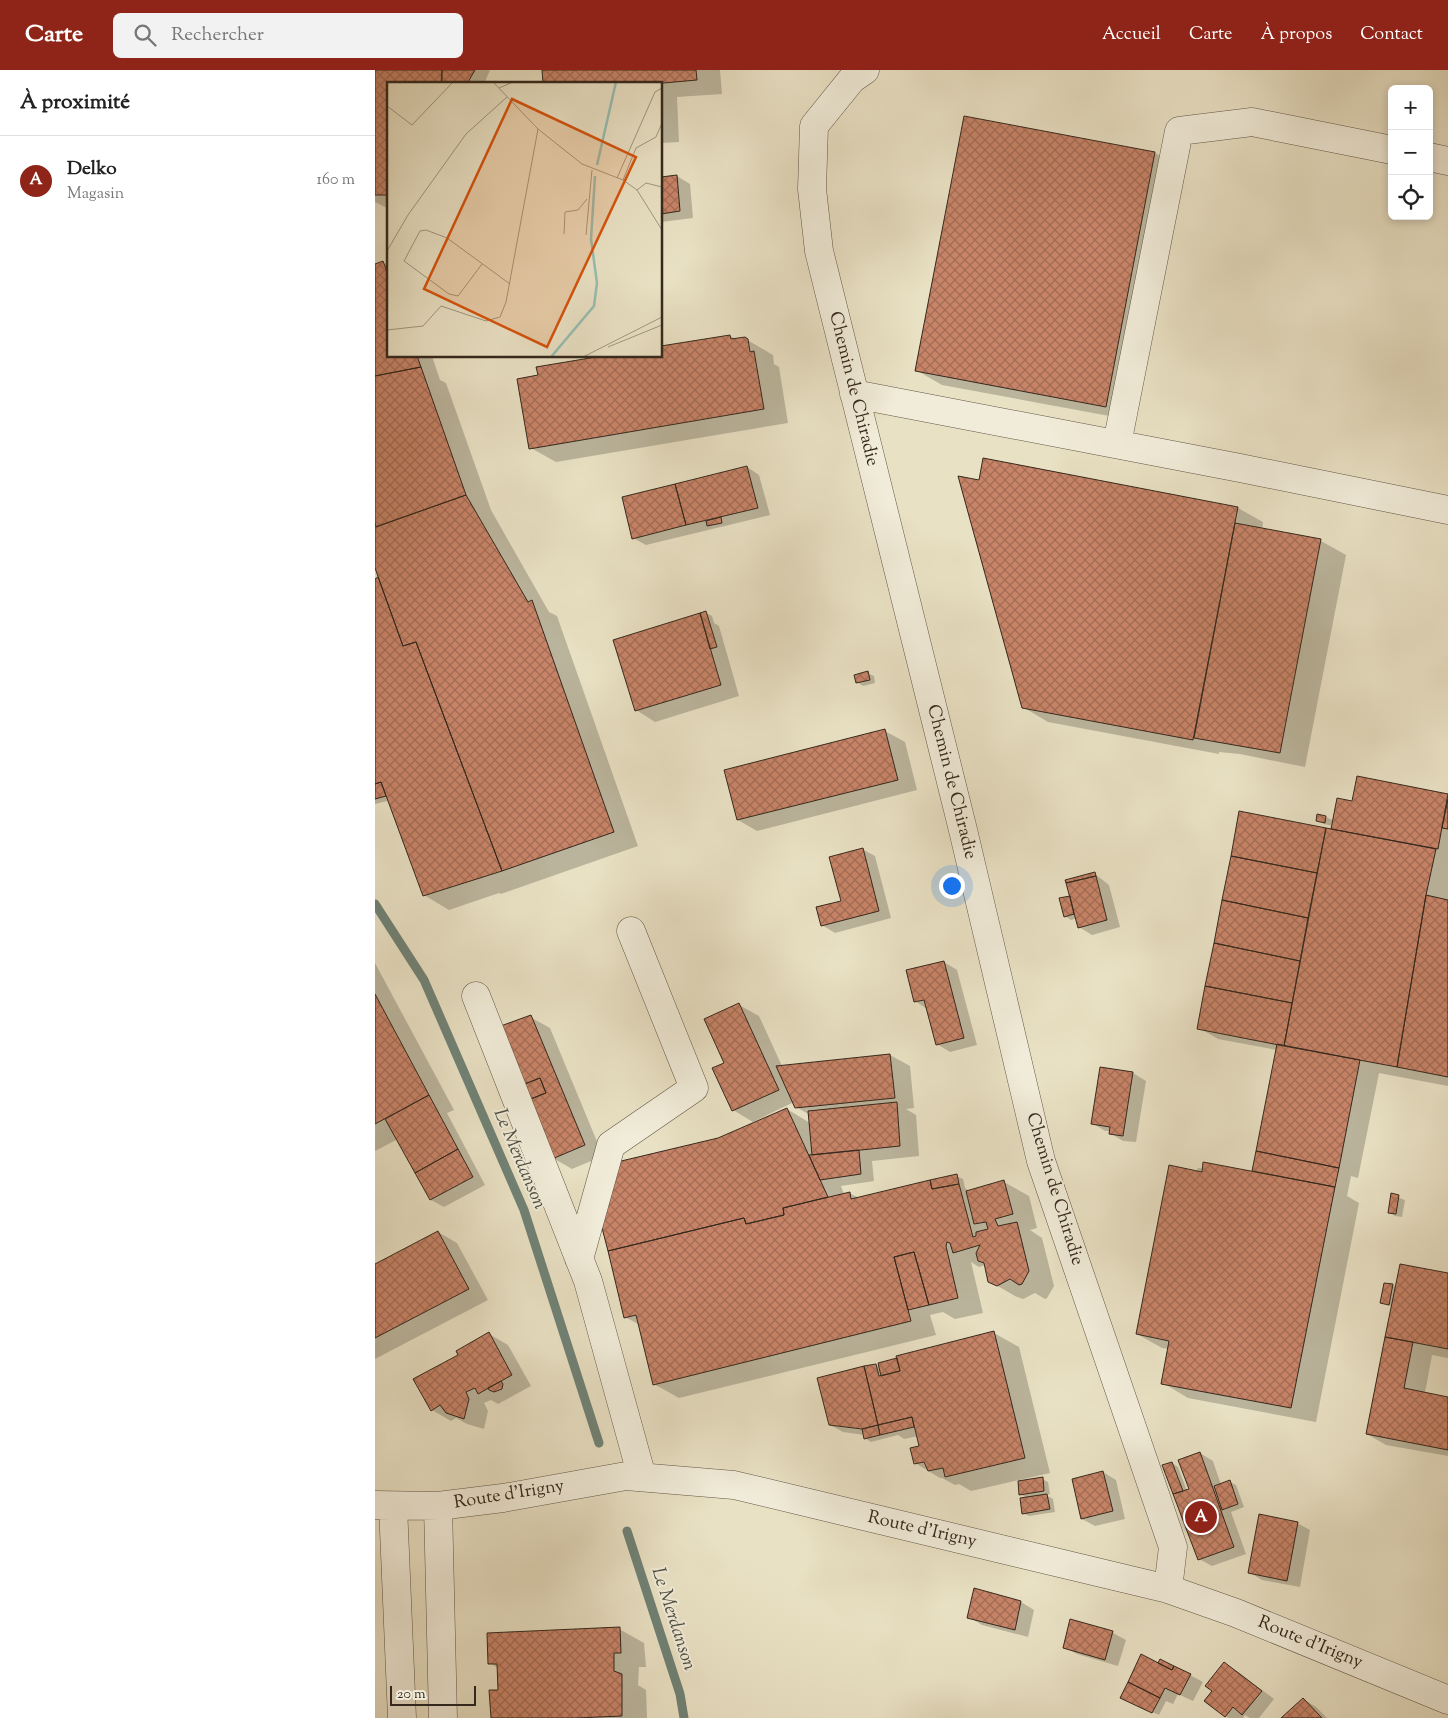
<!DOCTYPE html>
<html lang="fr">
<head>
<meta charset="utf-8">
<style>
	body { margin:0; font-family:"Sorts Mill Goudy",serif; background:#f2f2f2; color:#222 }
	.controls { position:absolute; right:15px; top:15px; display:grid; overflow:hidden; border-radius:8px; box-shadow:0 2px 8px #0003 }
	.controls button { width:45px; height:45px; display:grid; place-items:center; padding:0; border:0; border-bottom:1px solid #e0e0e0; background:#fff; color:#222; font:25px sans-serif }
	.scale { position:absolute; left:15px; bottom:12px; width:86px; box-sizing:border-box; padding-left:5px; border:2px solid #35281d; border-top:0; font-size:14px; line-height:18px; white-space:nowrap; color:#35281d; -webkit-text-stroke:4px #f1ecd9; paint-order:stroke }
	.you { position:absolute; left:576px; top:815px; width:18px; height:18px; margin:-12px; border:4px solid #fff; border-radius:50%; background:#1a73e8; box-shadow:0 0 0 8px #1a73e833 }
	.badge { display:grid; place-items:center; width:32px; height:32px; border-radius:50%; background:#8f2418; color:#fff; font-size:16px; font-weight:700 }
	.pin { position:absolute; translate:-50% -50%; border:2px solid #fff; box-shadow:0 1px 5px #0006 }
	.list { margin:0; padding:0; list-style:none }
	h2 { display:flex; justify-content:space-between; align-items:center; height:65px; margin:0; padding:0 20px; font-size:21px }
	h2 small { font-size:16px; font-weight:400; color:#767676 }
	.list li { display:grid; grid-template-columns:32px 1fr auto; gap:15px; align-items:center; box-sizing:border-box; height:90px; padding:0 20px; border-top:1px solid #e0e0e0 }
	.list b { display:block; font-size:19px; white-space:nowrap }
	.list p { margin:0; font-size:16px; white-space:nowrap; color:#767676 }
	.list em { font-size:16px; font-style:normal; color:#767676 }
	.icon { flex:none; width:28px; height:28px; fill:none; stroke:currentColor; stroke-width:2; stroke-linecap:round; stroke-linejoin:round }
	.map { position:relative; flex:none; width:1073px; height:1648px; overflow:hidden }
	header { display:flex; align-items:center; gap:30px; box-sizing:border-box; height:70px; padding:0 25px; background:#8f2418; color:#fff }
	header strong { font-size:24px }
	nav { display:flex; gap:28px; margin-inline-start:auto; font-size:18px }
	.search { width:350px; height:45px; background:#f2f2f2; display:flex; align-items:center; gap:12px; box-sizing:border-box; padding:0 18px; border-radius:8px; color:#767676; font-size:19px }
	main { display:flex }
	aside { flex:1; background:#fff }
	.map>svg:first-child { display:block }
	.shadow { fill:#0003 }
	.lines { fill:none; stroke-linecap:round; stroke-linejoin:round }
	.stream { stroke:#708276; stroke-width:9 }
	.building { fill:url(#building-cross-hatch); stroke:#35281d }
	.minor-casing { stroke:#625647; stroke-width:29 }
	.minor { stroke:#f1ecd9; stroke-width:28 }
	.labels { text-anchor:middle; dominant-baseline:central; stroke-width:4; stroke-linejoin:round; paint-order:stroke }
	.street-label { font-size:18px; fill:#35281d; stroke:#f1ecd9 }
	.water-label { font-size:19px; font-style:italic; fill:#4e4e42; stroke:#f1ecd9 }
	.inset-river { fill:none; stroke:#97beb2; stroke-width:2.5 }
	.inset-road { fill:none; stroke:#a19781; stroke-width:1 }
	.view { fill:#d6540e; fill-opacity:0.15; stroke:#d6540e; stroke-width:2.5 }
	.inset-edge { fill:none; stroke:#35281d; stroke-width:2.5 }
</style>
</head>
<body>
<header>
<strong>Carte</strong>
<div class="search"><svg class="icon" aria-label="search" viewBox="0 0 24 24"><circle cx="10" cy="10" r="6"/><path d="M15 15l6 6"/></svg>Rechercher</div>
<nav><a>Accueil</a><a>Carte</a><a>À propos</a><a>Contact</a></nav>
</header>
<main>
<aside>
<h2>À proximité<small></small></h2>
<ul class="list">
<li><span class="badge">A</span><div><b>Delko</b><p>Magasin</p></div><em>160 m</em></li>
</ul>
</aside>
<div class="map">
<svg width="1073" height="1648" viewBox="0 0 1073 1648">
	<defs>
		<pattern id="building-cross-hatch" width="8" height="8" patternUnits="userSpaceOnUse" patternTransform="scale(1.25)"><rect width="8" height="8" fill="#c88468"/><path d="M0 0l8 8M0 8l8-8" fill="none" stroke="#a36c55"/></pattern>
	</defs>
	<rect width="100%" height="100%" fill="#e9e1c4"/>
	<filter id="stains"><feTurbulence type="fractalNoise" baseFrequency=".004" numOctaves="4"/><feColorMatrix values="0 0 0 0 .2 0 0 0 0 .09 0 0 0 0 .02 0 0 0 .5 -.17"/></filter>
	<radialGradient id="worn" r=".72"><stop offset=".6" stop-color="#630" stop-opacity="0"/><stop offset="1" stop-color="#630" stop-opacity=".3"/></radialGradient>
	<path class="shadow" d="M0,0H115L109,14H14V139L0,132Z
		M168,0H345L347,24L302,27L304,72L286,73V14H169Z
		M780,83L805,98L756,350L567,315L541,300Z
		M302,106L315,114L318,148L286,152V108Z
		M8,192L14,196V286H57L65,310L71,313L116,440L174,542L182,546L263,776L126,824L124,823L74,840L49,825L15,732L12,731L0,734V510L5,508L0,494V195Z
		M355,266L361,269L369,268L398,285L399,294L404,297L413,353L181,392L156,378L286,286Z
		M609,390L863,438L888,452L887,460L946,471L971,485L930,697L865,684L844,682V684L673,652L648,637L605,411Z
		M372,397L384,405L395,445L271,475L258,468Z
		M331,543L337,546L339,553L344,556L364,626L280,652L261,640Z
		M492,603L499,606L500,613L488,616L482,612Z
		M510,661L530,672L542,720L382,761L363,750Z
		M983,708L1073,725V1016L1004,1003L983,1108L976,1106L972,1126L984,1133L941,1352L813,1328L788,1313L794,1279L787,1278L762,1264L823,1098L878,1103L902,980L843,969L824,958L865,743L962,762L958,756L949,754L942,750L943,745L951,747L959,751L978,732Z
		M487,779L500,786L516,848L460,863L447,855L467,832Z
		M720,804L734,815L745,857L717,865L704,857L702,848L696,850L690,846L694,827Z
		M569,892L582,900L602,975L575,982L562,974L552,939L540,931Z
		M0,893L79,1040L72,1043L110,1115L69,1137L56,1130L23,1069L0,1081Z
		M364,935L384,946L407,996L515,985L535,996L539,1038L531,1039L541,1045L544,1086L497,1091L499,1111L466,1116L469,1124L474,1123L484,1128L581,1106L588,1109L590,1118L594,1121L629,1112L654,1126L662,1158L655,1160L667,1168L679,1216L672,1228L670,1229L660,1223L648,1229L640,1226L614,1211L610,1195L604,1197L596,1192L608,1243L580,1249L568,1242L555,1245L561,1265L304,1328L279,1314L265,1255L250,1247L343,1069L412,1039L435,1053V1045L421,1037L419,1032L378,1052L358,1040L339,999L350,993Z
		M155,947L175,958L228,1086L197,1099L178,1088Z
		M726,998L758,1003L771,1011L761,1072L748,1071L735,1063V1061H730L717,1053Z
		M1017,1125L1030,1130L1027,1147L1020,1146L1014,1142Z
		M63,1162L82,1173L113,1230L0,1289V1196Z
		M1026,1195L1073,1204V1288L1057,1285L1050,1323L1073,1328V1386L1011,1375L992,1364L1018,1237L1007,1233L1018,1215L1022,1218Z
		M619,1263L644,1277L675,1403L596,1421L584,1414L580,1415L567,1408H565L540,1393L545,1377L543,1366L529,1369L523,1365L496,1372L490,1368L489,1365L468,1362L455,1355L501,1295L506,1298Z
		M114,1264L133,1275L156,1316L123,1334L116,1330L109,1333L113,1341L109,1359L92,1354L81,1348L76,1351L57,1340L85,1286Z
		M825,1383L838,1391L846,1415L855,1412L861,1415L869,1437L856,1442L871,1484L837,1496L824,1489L797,1393L803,1397L812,1421L816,1419Z
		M728,1402L741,1410L750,1449L720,1456L707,1449Z
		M667,1409L673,1412L675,1424L671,1425L678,1429L680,1442L654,1446L648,1443L652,1428L645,1424Z
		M922,1453L935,1460L925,1517L887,1510L874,1502Z
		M600,1520L646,1532L659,1540L653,1567L607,1555L594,1547Z
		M696,1551L738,1563L751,1570L743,1596L702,1584L689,1577Z
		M244,1559L269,1573L271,1597H264L263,1615L271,1620L272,1648H117L124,1621L123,1598L115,1593Z
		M849,1594L862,1601L899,1629L884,1648H875L870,1645L868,1648H854L850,1646L838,1621Z
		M788,1597L815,1605L828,1612L818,1631L803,1624L798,1634L791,1631L784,1645L753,1631Z
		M928,1629L941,1637L952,1648H908Z"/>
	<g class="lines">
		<path class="stream" d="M0,834L49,910L149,1140L224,1373
			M252,1461L305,1624L309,1648"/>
	</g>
	<path class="building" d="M0,0H67L66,14H14V125H0Z
		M67,0H100L93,12H67Z
		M167,0H321L322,10L277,14H168Z
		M589,46L780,82L731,337L540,301Z
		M302,105L305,141L286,144V107Z
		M8,191L14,207V286H42L46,297L0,306V194Z
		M355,265L356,269L370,267L373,269L375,282L379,281L389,339L154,379L142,309L163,305L161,297L227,286H286V276Z
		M46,297L91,425L1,457L0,452V306Z
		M608,388L863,437L818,670L647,638L583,406L604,410Z
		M372,396L383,438L311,455L300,414Z
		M300,414L311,455L257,469L247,427Z
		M91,425L153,532L157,530L239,762L127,801L41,572L28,576L0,498V457Z
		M346,447L347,453L332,456L331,451Z
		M860,453L946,469L905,683L819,668Z
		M3,507L28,576L41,572L127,801L48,826L6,712L0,714V509Z
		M331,541L342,577L335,579L325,543Z
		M325,543L346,615L260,641L238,570Z
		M493,601L495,610L481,613L479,605Z
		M510,659L523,710L362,750L349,700Z
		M982,706L1073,724L1063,779L956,759L962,728L977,731Z
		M6,712L11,726L0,729V714Z
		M1073,729V759L1067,758Z
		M864,741L951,758L942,803L856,786Z
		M942,744L951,746L950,753L941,751Z
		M951,758L1061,779L1051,825L1022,997L909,976Z
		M488,778L504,841L446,856L441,837L466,831L454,787Z
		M856,786L942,803L933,848L847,830Z
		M720,802L721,806L691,813L690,810Z
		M721,806L732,850L703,858L691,813Z
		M1051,825L1073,830V1007L1022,997Z
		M695,826L699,844L689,847L684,828Z
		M847,830L933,848L925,891L839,873Z
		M839,873L925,891L917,933L830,916Z
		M569,891L589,968L561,975L549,930L539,932L531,900Z
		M830,916L917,933L909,976L822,959Z
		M0,924L54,1025L0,1054Z
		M364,933L404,1020L357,1041L337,998L349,993L329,949Z
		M156,945L210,1075L177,1089L153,1030L171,1023L165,1008L147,1015L123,957Z
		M902,974L985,990L964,1098L881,1081Z
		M515,984L520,1028L420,1038L401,996Z
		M725,997L758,1002L748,1066L734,1064L735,1057L716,1054Z
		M165,1008L171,1023L153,1030L147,1015Z
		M54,1025L83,1079L40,1103L10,1049Z
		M522,1032L525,1076L437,1085L433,1041Z
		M412,1038L453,1127L408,1138L409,1145L371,1154L369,1148L233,1181L226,1154L242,1092L343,1068Z
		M83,1079L98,1107L55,1130L40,1103Z
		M484,1080L486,1104L445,1110L434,1085Z
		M881,1081L964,1098L960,1117L877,1101Z
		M828,1092L960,1117L916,1338L786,1314L794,1271L761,1264L794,1095L827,1102Z
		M582,1104L584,1114L557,1119L555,1110Z
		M555,1110L557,1119L584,1114L598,1167L601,1166V1162L613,1159L611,1152L599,1154L591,1121L629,1110L638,1144L620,1149L623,1156L642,1152L654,1201L647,1214L644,1215L635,1209L622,1216L613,1212L609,1193L603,1191L601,1183L605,1175L578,1183L575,1173L572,1172L571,1176L583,1228L554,1235L539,1182L519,1187L536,1251L278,1315L261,1245L249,1248L233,1181L369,1148L371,1154L409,1145L408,1138L475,1122L476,1129Z
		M1016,1123L1024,1125L1021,1144L1013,1143Z
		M63,1161L94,1219L0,1268V1194Z
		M539,1182L554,1235L533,1240L519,1187Z
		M1025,1194L1073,1203V1279L1010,1267Z
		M1009,1213L1018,1214L1014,1235L1005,1233Z
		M619,1261L650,1388L570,1407L568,1398L553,1401L549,1392L539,1394L535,1378L544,1376L537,1347L503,1355L489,1296L501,1294L504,1306L525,1301L521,1286Z
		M114,1262L137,1305L103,1324L100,1318L91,1322L94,1329L89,1349L71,1343L65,1335L56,1341L38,1309L83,1285L81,1281Z
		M1010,1267L1038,1272L1029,1318L1073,1327V1380L991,1364Z
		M522,1288L525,1301L506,1306L503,1293Z
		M489,1296L503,1355L487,1359L454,1355L442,1308Z
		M126,1311L128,1314L127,1319L119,1322L114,1320L113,1318Z
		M537,1347L539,1357L505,1365L503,1355Z
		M503,1355L505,1365L489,1369L487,1359Z
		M825,1382L859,1477L823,1490L798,1424L814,1419L803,1390Z
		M797,1392L808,1421L798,1424L787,1395Z
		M728,1401L738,1441L706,1449L697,1409Z
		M668,1407L669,1421L644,1425L643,1411Z
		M855,1410L863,1434L847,1440L839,1416Z
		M672,1424L675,1439L647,1444L645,1428Z
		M884,1444L923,1452L912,1511L873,1503Z
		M599,1518L646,1531L640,1560L592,1548Z
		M695,1549L738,1561L730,1590L688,1578Z
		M245,1557L246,1583H239V1601L247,1604V1646L201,1648H116L114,1620H123L122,1594H113L112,1563Z
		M766,1584L797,1600L799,1596L816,1604L805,1625L790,1618L785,1628L753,1612Z
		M785,1589L799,1596L797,1600L783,1593Z
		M849,1592L887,1621L867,1645L858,1637L850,1647L829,1631L837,1621L830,1616Z
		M753,1612L785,1628L777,1643L745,1628Z
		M928,1628L947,1648H906Z"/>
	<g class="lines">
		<g class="minor-casing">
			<path id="minor" d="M490,0L477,9L439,56L437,119L444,181L588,760L666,1091L798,1477L793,1519
				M1054,87L1073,91
				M479,324L865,398L1073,440
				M742,374L804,61L877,52L1017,80
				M101,926L213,1211L267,1407
				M204,1189L236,1075L319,1018L256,861
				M0,1435L63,1436L128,1428L251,1406L359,1415L793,1519L861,1543L1073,1630
				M18,1436L27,1648
				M63,1436L68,1648"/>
		</g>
		<use href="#minor" class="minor"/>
	</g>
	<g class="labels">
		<g class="street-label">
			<text transform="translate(478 319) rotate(76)">Chemin de Chiradie</text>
			<text transform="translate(576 712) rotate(76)">Chemin de Chiradie</text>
			<text transform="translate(679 1119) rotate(73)">Chemin de Chiradie</text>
			<text transform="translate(134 1425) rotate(-9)">Route d'Irigny</text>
			<text transform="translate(547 1460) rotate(13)">Route d'Irigny</text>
			<text transform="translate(935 1573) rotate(22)">Route d'Irigny</text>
		</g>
		<g class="water-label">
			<text transform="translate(144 1089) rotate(67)">Le Merdanson</text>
			<text transform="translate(298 1549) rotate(72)">Le Merdanson</text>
		</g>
	</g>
	<g transform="translate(12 12)">
		<rect width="275" height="275" fill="#e9e1c4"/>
		<path class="inset-river" d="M210,83L229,0M164,275L207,224L210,201L204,157L208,94"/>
		<path class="inset-road" d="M106,0L151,47L195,82L236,98L250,108L275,148M112,6L126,0M0,24L25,43L66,0M230,96L268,10L275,6M236,98L249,66L269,55L275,41M250,108L259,101L275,105M177,152L178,130L191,128L200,117M199,153L205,88M0,169L21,133L79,52L120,15M95,182L71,214L62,212L17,179L33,149L39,148L60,156L123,202M0,248L36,244L54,224L99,239L113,235L119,220L151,47M221,265L275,243M196,275L275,235"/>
		<path class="view" d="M125,17L249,75L160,265L37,207Z"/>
		<rect width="275" height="275" class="inset-edge"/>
	</g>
	<rect width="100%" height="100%" filter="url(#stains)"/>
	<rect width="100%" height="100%" fill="url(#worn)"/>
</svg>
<div class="controls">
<button>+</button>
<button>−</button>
<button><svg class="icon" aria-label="locate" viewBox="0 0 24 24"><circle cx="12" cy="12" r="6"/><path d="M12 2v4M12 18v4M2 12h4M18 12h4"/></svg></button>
</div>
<div class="scale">20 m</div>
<div class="you"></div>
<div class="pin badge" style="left:826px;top:1447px">A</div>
</div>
</main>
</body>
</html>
